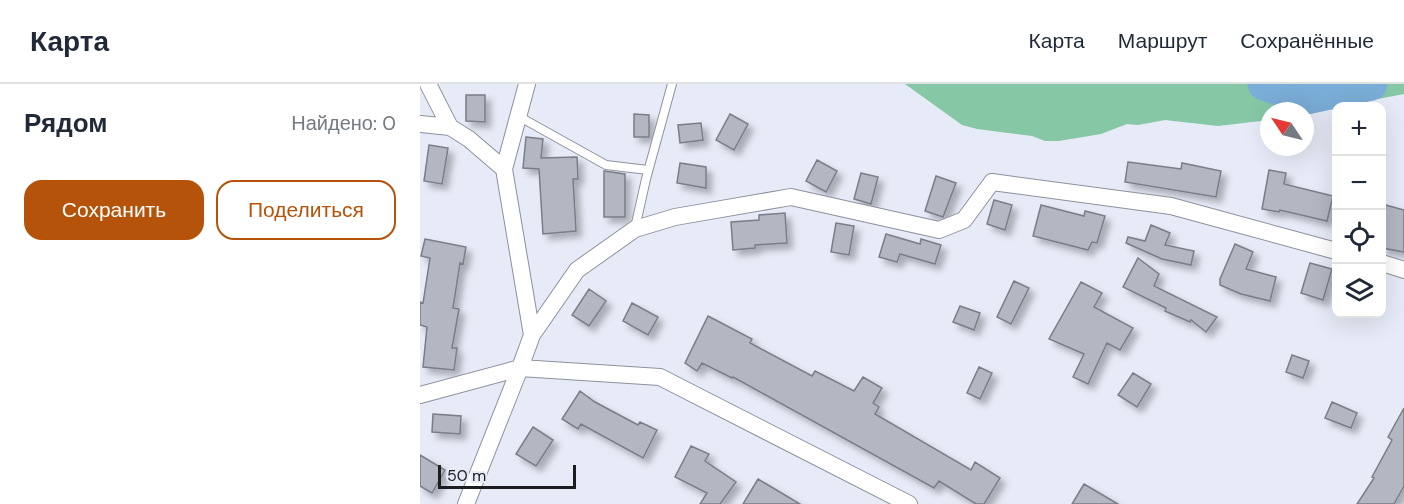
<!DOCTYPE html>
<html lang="ru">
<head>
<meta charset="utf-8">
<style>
	body { margin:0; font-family:"DM Sans",sans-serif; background:#f2f2f3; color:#1f2937 }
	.controls { position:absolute; right:18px; top:18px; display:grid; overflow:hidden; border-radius:12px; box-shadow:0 6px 24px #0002 }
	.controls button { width:54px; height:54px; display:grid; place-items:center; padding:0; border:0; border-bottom:2px solid #e0e1e3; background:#fff; color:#1f2937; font:30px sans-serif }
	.compass { position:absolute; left:840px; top:18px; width:54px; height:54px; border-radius:50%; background:#fff; box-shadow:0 6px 24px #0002; rotate:305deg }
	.scale { position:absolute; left:18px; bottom:15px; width:138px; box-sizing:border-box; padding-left:6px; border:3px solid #1b1d21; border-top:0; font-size:16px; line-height:21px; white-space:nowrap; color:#1b1d21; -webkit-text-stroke:4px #e6ebf7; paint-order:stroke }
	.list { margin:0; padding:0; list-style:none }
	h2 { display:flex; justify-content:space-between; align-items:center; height:78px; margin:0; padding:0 24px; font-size:26px }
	h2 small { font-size:20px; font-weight:400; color:#747a83 }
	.actions { display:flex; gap:12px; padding:18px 24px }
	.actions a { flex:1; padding:14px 0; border:2px solid #b45309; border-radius:18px; text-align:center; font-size:21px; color:#b45309 }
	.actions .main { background:#b45309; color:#fff }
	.icon { flex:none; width:33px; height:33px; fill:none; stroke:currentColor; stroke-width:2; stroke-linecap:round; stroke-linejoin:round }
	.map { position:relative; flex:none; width:984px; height:420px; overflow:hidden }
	header { display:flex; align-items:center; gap:36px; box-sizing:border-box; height:84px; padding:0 30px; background:#fff; border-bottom:2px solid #e0e1e3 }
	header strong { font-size:28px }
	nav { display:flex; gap:33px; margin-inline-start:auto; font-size:21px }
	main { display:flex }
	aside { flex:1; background:#fff }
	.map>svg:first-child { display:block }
	.forest { fill:#86c7a5 }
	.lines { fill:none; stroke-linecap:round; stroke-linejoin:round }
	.river { stroke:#7aadd7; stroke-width:33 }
	.building { fill:#b2b7c2; stroke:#797e88; stroke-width:1.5; filter:url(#shadow) }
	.lane-casing { stroke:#8c919c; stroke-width:10 }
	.street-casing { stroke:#8c919c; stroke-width:18 }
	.lane { stroke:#fff; stroke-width:8 }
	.street { stroke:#fff; stroke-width:16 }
</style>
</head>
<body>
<header>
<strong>Карта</strong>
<nav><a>Карта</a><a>Маршрут</a><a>Сохранённые</a></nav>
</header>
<main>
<aside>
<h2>Рядом<small>Найдено: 0</small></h2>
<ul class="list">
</ul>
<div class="actions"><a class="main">Сохранить</a><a>Поделиться</a></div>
</aside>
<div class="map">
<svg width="984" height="420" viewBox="0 0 984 420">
	<defs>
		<filter id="shadow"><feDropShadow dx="5.5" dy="5.5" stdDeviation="3" flood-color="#0004"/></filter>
	</defs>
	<rect width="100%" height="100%" fill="#e6ebf7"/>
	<path class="forest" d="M485,0H984V10L885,29V27H849V36L798,42L745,36L718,41L707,40L681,50L639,57H625L612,52L557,45L542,41Z"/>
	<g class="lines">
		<path class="river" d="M844,0L886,14L951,0"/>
	</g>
	<path class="building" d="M46,11H65V38L46,37Z
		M214,30L229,31V53H214Z
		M310,30L328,40L314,66L296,56Z
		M281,39L283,56L260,59L258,41Z
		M106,53L123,55L121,74L157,73L158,95H153L156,147L123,150L119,85L103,84Z
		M9,61L28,64L22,100L4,97Z
		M397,76L417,87L406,108L386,97Z
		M708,78L761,85L762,79L801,87L796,113L705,98Z
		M260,79L286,83V104L257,99Z
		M849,86L866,89L864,100L913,112L907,137L860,126L859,128L842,125Z
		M184,87L205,90V133H184Z
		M441,89L458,93L451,120L434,115Z
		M516,92L536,99L523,133L505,127Z
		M574,116L592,121L585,146L567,140Z
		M962,120L984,126V168L962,164Z
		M621,121L664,132L665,127L685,132L677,159L672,158L668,166L613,152Z
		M365,129L367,159L335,161V164L313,166L311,138L339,136V131Z
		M416,139L434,142L429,171L411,168Z
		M731,141L750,149L745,161L774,167L771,181L742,175L706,159L708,153L725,157Z
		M466,150L500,160L501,155L521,161L515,180L480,170L477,178L459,173Z
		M5,155L46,163L43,180L40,179L33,224L39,225L32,264H37L34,286L3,283L7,243L0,241V218L3,219L10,174L1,172Z
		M815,160L833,168L826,185L856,193L850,217L821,210L800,201V195Z
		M718,174L739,190L734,202L797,233L786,248L771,236L770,238L745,227L746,224L703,203Z
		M890,179L912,185L903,216L881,209Z
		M594,197L609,204L591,240L577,233Z
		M661,198L682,209L674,223L713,244L700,266L687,259L668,300L653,293L664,270L629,255Z
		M169,205L186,217L169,242L152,231Z
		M212,219L238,233L228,251L203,237Z
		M540,222L560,229L554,246L533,238Z
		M288,232L332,255L330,259L392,292L395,287L434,307L443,293L462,304L453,319L459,323L455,330L551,386L555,378L580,394L564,420H556L519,397L514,404L313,293L312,294L282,279L277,287L265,279Z
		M872,271L889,277L883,294L866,288Z
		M559,283L572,289L560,315L547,309Z
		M713,289L731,300L717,323L698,311Z
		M160,307L175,318L218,341L220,338L237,346L223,374L161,340L158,345L142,335Z
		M912,318L937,329L931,344L905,334Z
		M984,324V402L974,420H937L954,394L952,393L972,356L968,353Z
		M13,330L41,332L40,350L12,348Z
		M113,343L133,356L116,382L96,370Z
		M271,362L289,370L285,377L316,398L300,420H280L287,409L255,393Z
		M0,371L25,386L12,409L0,402Z
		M338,395L380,420H323Z
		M664,400L698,420H652Z"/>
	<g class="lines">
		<g class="lane-casing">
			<path id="lane" d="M98,32L186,81L228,86
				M215,144L226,95L252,0"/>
		</g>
		<g class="street-casing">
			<path id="street" d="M8,0L30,43
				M107,0L84,85L112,251L100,284L240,293L489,420
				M0,40L30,43L49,55L84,85
				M962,179L984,186
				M112,251L157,186L215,145L255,133L371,113L519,146L544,136L572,98L751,122L916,167
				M0,311L100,284
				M46,420L100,284"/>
		</g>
		<use href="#lane" class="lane"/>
		<use href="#street" class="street"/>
	</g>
</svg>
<div class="controls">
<button>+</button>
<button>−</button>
<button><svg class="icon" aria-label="locate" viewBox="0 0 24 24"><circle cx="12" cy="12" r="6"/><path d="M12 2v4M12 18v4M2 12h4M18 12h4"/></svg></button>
<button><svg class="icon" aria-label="layers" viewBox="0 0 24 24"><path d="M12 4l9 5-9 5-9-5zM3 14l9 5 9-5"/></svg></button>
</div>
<svg class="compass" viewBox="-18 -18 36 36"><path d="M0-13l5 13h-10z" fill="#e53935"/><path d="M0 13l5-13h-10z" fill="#747a83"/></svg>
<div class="scale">50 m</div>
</div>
</main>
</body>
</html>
